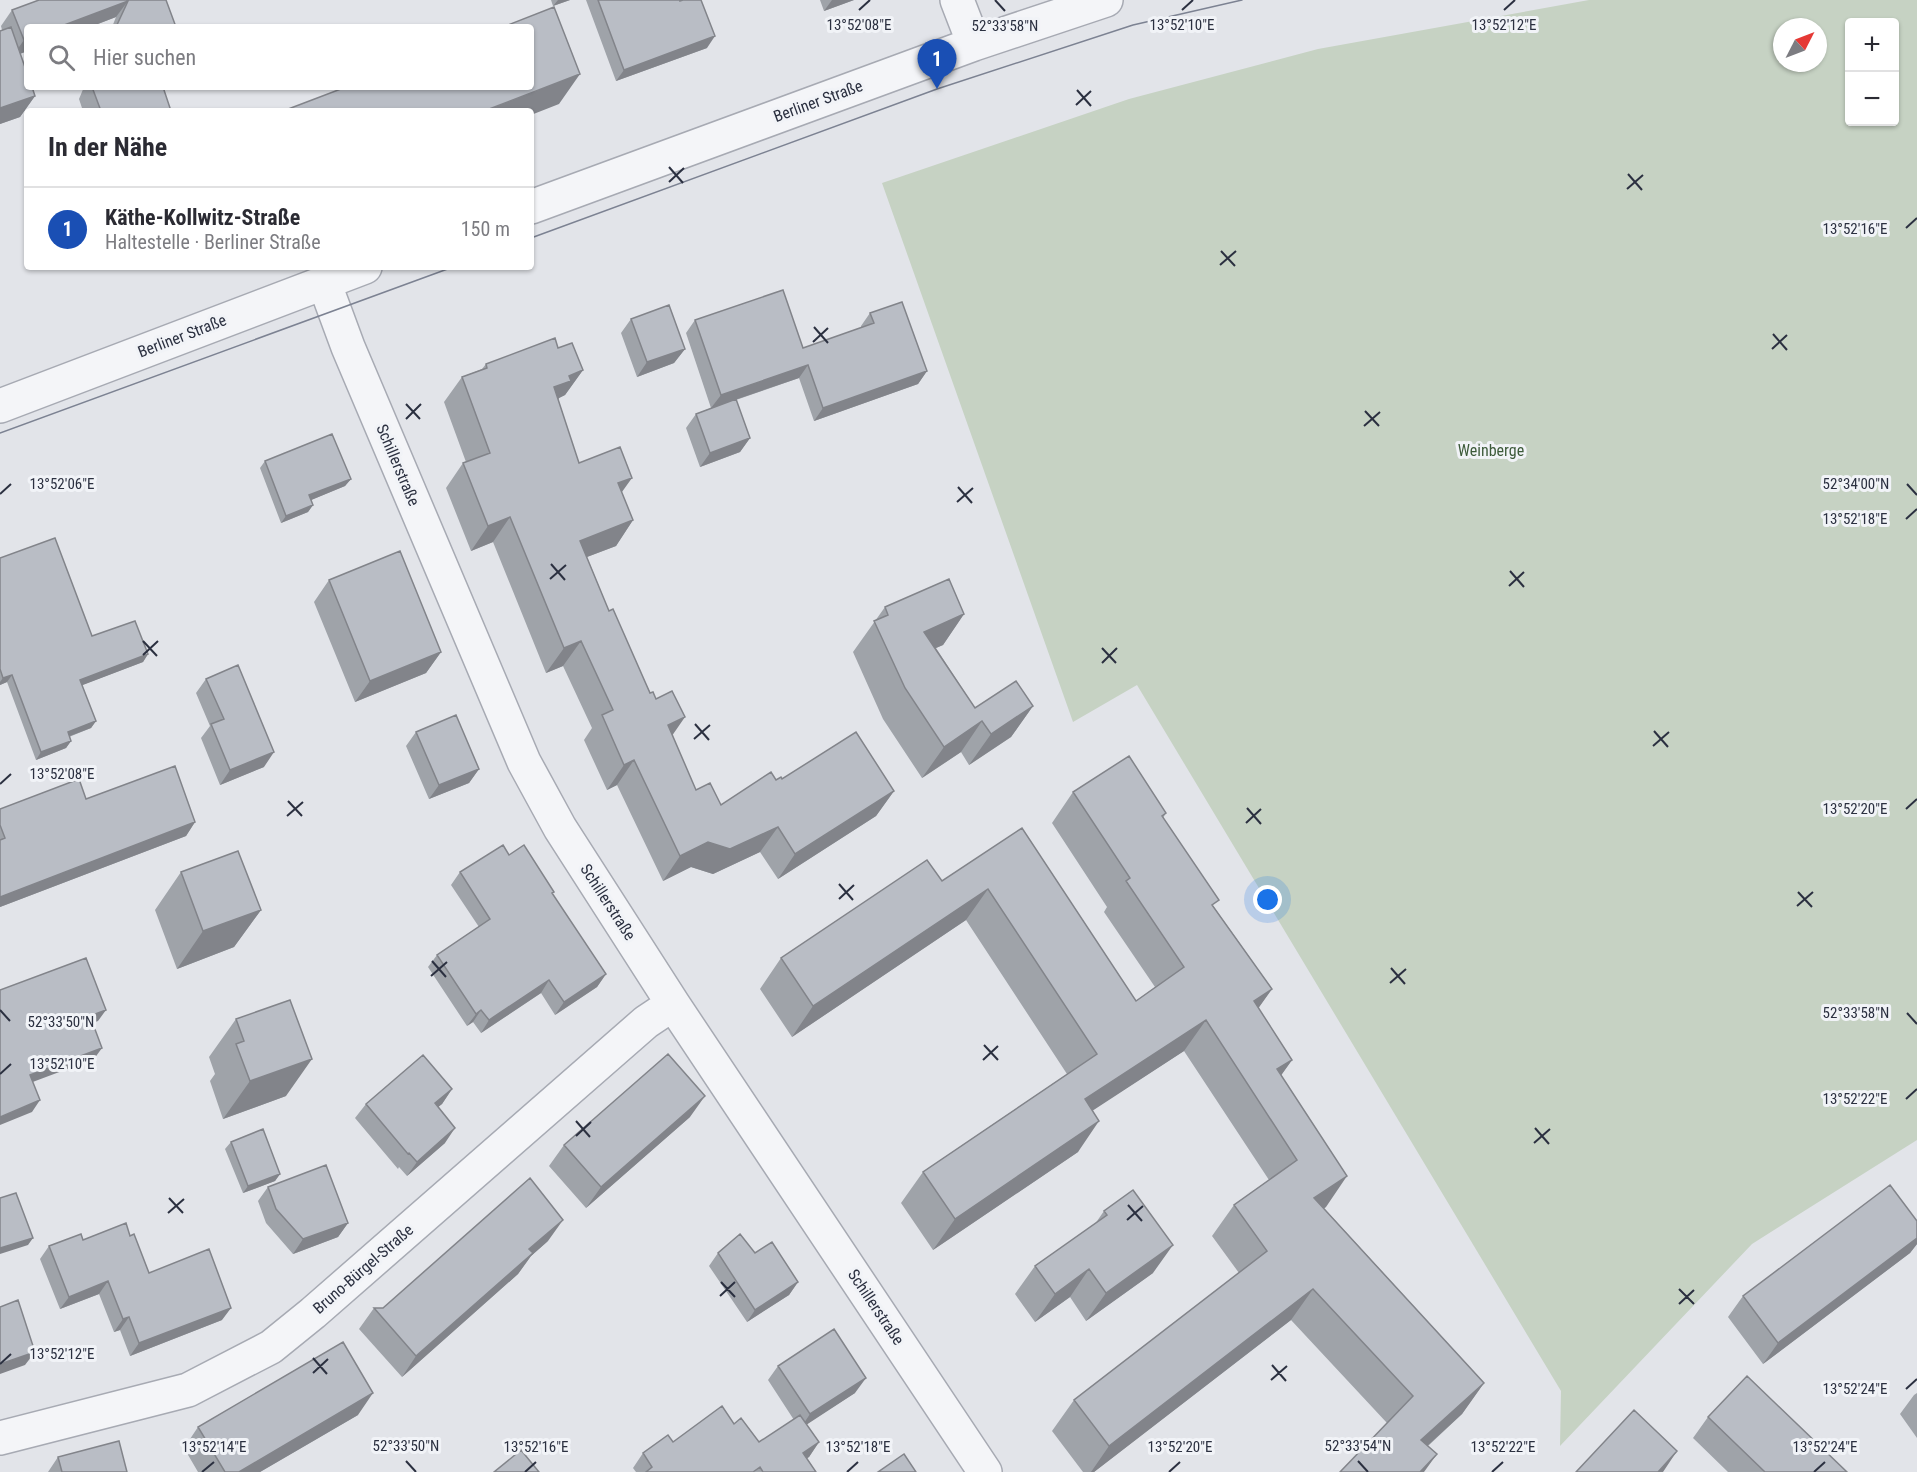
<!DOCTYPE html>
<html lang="de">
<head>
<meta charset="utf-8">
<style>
	body { margin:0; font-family:"Roboto Condensed",sans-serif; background:#f2f2f3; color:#2b2b33 }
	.controls { position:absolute; right:18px; top:18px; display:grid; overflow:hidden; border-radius:6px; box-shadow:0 2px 4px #0004 }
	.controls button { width:54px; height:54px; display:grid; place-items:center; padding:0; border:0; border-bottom:2px solid #e1e1e2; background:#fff; color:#2b2b33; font:30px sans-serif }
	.compass { position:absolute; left:1773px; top:18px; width:54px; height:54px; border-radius:50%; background:#fff; box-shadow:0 2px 4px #0004; rotate:48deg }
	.you { position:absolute; left:1268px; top:900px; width:21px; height:21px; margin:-15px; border:4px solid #fff; border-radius:50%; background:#1a73e8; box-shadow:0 0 0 9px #1a73e833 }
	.badge { display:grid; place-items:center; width:39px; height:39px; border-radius:50%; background:#c45056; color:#fff; font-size:20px; font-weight:700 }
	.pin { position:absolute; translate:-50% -50px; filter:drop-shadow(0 2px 3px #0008) }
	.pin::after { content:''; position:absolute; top:32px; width:21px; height:18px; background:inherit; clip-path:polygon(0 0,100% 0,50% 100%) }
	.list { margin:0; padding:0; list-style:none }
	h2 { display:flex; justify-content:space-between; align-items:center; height:78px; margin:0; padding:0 24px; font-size:26px }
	h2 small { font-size:20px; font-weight:400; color:#7c7c81 }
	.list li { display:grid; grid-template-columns:39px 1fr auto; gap:18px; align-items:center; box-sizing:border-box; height:84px; padding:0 24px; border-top:2px solid #e1e1e2 }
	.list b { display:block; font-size:22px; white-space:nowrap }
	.list p { margin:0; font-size:20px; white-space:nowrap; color:#7c7c81 }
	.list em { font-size:20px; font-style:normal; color:#7c7c81 }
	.icon { flex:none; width:33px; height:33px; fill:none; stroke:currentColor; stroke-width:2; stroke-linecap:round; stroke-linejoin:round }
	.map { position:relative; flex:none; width:1917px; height:1472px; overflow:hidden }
	.search { position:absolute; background:#fff; box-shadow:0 2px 4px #0004; left:24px; top:24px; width:510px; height:66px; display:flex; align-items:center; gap:15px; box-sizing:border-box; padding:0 21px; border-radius:6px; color:#7c7c81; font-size:22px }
	.panel { position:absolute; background:#fff; box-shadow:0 2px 4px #0004; left:24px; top:108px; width:510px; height:162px; border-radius:6px }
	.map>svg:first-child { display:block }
	.green { fill:#c6d2c3; fill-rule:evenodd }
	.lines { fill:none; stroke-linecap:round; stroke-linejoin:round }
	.minor-casing { stroke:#a7aab3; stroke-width:36 }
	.minor { stroke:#f4f5f8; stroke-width:33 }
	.tram { stroke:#7c8292; stroke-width:1.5 }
	.wall { fill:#9fa3a9 }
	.shaded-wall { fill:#82848a }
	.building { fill:#b9bdc5; stroke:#82848a; stroke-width:1.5 }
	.ticks { fill:none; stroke:#2b3040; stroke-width:2 }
	.labels { text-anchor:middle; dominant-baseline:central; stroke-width:6; stroke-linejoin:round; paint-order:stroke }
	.street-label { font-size:16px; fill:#2b3040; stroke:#f1f3f7 }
	.park-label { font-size:16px; fill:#3c5a39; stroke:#f1f3f7 }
	.ticks-label { font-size:15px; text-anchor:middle; fill:#2b3040; stroke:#f1f3f7; stroke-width:6; stroke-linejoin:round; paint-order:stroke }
</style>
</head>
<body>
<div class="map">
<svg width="1917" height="1472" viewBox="0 0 1917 1472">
	<rect width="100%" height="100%" fill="#e2e4e9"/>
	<path class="green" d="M1589,0H1917V1140L1752,1244L1560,1446L1561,1391L1137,685L1073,722L882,183L1129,99L1318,49ZM1850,22H1894V122H1850ZM1782,27H1818V63H1782Z"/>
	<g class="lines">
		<g class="minor-casing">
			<path id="minor" d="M957,0L974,44
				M531,207L974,44L1106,0
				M324,282L348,347L524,762L560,828L673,1004L985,1472
				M0,406L365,267
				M0,1438L188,1390L271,1347L313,1313L646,1022L673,1004"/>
		</g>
		<use href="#minor" class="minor"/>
		<path class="tram" d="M531,238L937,89L1133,25L1242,0
			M0,433L453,267"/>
	</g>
	<path class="wall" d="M166,0L176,27H112L116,17L20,54L35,96L20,117L0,124V31L2,30L1,26L12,10Z
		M551,0H570L553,6Z
		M586,0H680L707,48L616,81Z
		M820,0H854L824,11Z
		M84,87H163L171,111H83L79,99Z
		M870,313L927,371L918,384L814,421L799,378L736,400L750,438L740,452L700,467L686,428L696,414L711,408L686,333L695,320L803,348L861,328V326Z
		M631,319L685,349L674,363L637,377L621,333Z
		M558,348L583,370L565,395L559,398L558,399L579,463L622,493L633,520L616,546L587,557L609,611L672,735L696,790L721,805L776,780L782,779L894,791L876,816L778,879L760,852L713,874L691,867L663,881L617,785L607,790L584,740L592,728L563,666L546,673L493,542L471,551L446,488L463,463L466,462L444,402L462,377L482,369L486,364Z
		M265,461L351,479L345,486L311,500L313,505L308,512L281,523L260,468Z
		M0,558L92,636L148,654L143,662L82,685L96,721L91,728L69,737L71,741L66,748L36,760L7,682L0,685Z
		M329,580L441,652L426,673L355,702L314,602Z
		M885,607L964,614L943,645L936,648L975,708L1033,706L1011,737L969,765L961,752L922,778L883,719L853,652Z
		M206,679L264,767L220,785L201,738L210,726L196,693Z
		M416,732L479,769L469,783L429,799L406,746Z
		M1073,792L1166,813L1163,818L1214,907L1272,989L1258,1008L1292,1060L1281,1075L1326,1207L1324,1208L1484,1383L1462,1414L1428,1446L1387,1423L1291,1320L1094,1472H1083L1052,1431L1074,1400L1239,1273L1212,1236L1234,1205L1269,1180L1184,1051L1092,1110L1078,1152L933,1250L901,1203L923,1172L1067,1074L966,920L792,1037L760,989L781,958L942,881L1022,828L1136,1001L1155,987L1104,912L1107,907L1052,823Z
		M86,799L195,822L186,836L0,907V809Z
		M509,855L552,894L606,974L597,987L555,1015L541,993L481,1033L473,1022L467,1026L428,967L437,955L479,927L451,885L460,872Z
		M181,872L261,910L234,947L177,969L155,910Z
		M236,1019L286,1096L223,1119L210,1081L215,1074L209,1057Z
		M452,1089L442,1104L438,1107L445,1143L407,1176L399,1167L398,1169L355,1118L366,1104Z
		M690,1117L586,1208L549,1166L564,1145Z
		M231,1142L280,1174L275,1181L243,1193L225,1149Z
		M268,1187L348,1223L338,1237L293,1254L266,1223L258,1201Z
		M1104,1211L1153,1273L1086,1321L1070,1297L1035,1322L1015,1294L1035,1266L1095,1224Z
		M1917,1221V1244L1910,1253L1763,1364L1728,1317L1743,1296Z
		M130,1236L149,1273L222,1320L130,1356L120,1330L114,1332L99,1294L60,1309L40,1259L49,1246Z
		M548,1241L531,1256L518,1274L402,1377L359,1329L374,1308H383Z
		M718,1253H755L798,1282L789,1295L747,1322L709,1266Z
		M778,1366L855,1393L806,1424L819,1442L809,1457L807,1458L816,1472H636L633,1468L643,1453L673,1442L734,1424L759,1442L794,1420L768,1380Z
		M1917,1393V1438L1900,1414L1914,1395Z
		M358,1415L260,1472H198L184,1448L198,1427Z
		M1708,1417L1847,1472H1728L1693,1438Z
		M58,1457L127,1472H48Z"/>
	<path class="shaded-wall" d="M558,0H570L553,6Z
		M832,0H854L824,11Z
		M128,1L116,17L90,27H59Z
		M715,36L707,48L616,81L624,70Z
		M27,39V51L12,57L24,40Z
		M580,74L559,104L531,115V111H484Z
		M35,96L20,117L0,124V108Z
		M685,349L674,363L637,377L647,362Z
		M808,365L799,378L711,408L721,395Z
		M583,370L565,395L559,398L553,407L554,387L569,376Z
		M927,371L918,384L814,421L823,408Z
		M750,438L740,452L700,467L710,453Z
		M632,478L614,503L618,483Z
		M351,479L345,486L304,503L309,495Z
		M313,505L308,512L281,523L286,516Z
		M510,517L493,542L471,551L488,526Z
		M633,520L616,546L563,566L580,541Z
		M964,614L943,645L903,662L924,632Z
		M581,641L563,666L546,673L564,648Z
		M441,652L426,673L355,702L370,681Z
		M148,654L143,662L75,688L80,680Z
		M12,675L7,682L0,685V682L3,678Z
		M1033,706L1011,737L969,765L991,734Z
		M685,717L667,743L668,725Z
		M96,721L91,728L62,739L68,732Z
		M982,721L961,752L922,778L944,747Z
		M71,741L66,748L36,760L41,752Z
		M274,752L264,767L220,785L230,770Z
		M634,760L617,785L607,790L624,765Z
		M479,769L469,783L429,799L439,785Z
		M894,791L876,816L778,879L795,854Z
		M195,822L186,836L0,907V897Z
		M778,827L760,852L713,874L691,867L663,881L680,856L708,842Z
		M988,889L966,920L792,1037L813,1006Z
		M261,910L234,947L177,969L203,931Z
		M606,974L597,987L555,1015L564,1002Z
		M549,980L541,993L481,1033L489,1020Z
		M1272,989L1250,1020L1254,1001Z
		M106,1010L98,1021L82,1027L90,1016Z
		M481,1010L473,1022L467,1026L476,1014Z
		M1206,1020L1184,1051L1063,1130L1085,1099Z
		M102,1048L94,1059L22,1086L30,1075Z
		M312,1059L286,1096L223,1119L250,1081Z
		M1292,1060L1270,1091L1277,1069Z
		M452,1089L442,1104L424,1118L435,1103Z
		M705,1096L690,1117L586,1208L601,1187Z
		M40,1100L32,1112L0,1125V1117Z
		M1099,1121L1078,1152L933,1250L955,1219Z
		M455,1128L445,1143L407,1176L417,1162Z
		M280,1174L275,1181L243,1193L248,1186Z
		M1347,1176L1326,1207L1292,1229L1314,1198Z
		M563,1220L548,1241L531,1256L518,1274L402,1377L416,1356L529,1249Z
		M348,1223L338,1237L293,1254L303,1239Z
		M33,1238L28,1245L0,1254V1248Z
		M1917,1238V1244L1910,1253L1763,1364L1778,1343Z
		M1173,1245L1153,1273L1086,1321L1106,1293Z
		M1089,1269L1070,1297L1035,1322L1055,1294Z
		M108,1281L99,1294L60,1309L69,1297Z
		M798,1282L789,1295L747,1322L755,1310Z
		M1313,1289L1291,1320L1094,1472H1091L1109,1446Z
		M231,1308L222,1320L130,1356L139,1343Z
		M129,1317L120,1330L114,1332L123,1319Z
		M35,1352L25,1365L0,1374V1364Z
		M866,1378L855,1393L800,1429L810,1414Z
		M1484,1383L1462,1414L1400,1471L1421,1440Z
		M373,1393L358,1415L260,1472H239Z
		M819,1442L809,1457L793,1467L803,1453Z
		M1677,1451L1663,1472H1658Z
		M1437,1454L1424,1472H1420Z"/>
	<path class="building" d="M39,0H166L176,27H116L128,1L59,27H27V39L24,40L12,10Z
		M598,0H680V1L683,0H701L715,36L624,70Z
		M554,7L580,74L484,111H283L346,87H531V27H503Z
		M11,27L27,73V87H32L35,96L0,108V31Z
		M92,87H163L171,111H101Z
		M783,290L803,348L874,323L870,313L902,302L927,371L823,408L808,365L721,395L695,320Z
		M669,305L685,349L647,362L631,319Z
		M555,338L558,348L572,343L583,370L569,376L571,381L554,387L579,463L620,447L632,478L618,483L633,520L580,541L609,611L613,609L650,693L653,692L656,699L672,691L685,717L668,725L696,790L710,783L721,805L771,772L776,780L781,777L782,779L856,732L894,791L795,854L778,827L730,849L708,842L680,856L634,760L624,765L602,715L613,710L581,641L564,648L510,517L488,526L463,463L490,453L462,377L487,368L486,364Z
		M736,399L750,438L710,453L696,414Z
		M332,434L351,479L309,495L313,505L286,516L265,461Z
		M55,538L92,636L135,621L148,654L80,680L96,721L68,732L71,741L41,752L12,675L3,678L0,669V558Z
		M400,551L441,652L370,681L329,580Z
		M949,579L964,614L924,632L975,708L1016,681L1033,706L991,734L982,721L944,747L905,688L874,621L888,615L885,607Z
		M238,665L274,752L230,770L211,724L224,719L206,679Z
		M456,715L479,769L439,785L416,732Z
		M1129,756L1166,813L1162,816L1219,900L1212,905L1272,989L1254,1001L1292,1060L1277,1069L1347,1176L1314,1198L1484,1383L1421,1440L1437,1454L1420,1472H1340L1413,1396L1313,1289L1109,1446L1074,1400L1267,1251L1234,1205L1297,1160L1206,1020L1085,1099L1099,1121L955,1219L923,1172L1097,1054L988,889L813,1006L781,958L927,860L942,881L1022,828L1136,1001L1184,967L1126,881L1130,878L1073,792Z
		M175,766L195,822L0,897V840L5,838L0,825V809L79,779L86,799Z
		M503,845L509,855L524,845L554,892L552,893L606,974L564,1002L549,980L489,1020L481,1010L476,1014L437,955L490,919L460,872Z
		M238,851L261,910L203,931L181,872Z
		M86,958L106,1010L90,1016L102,1048L30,1075L40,1100L0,1117V990Z
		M290,1000L312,1059L250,1081L236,1044L244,1041L236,1019Z
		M668,1054L705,1096L601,1187L564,1145Z
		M423,1055L452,1089L435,1103L455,1128L417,1162L409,1153L408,1154L366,1104Z
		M263,1129L280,1174L248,1186L231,1142Z
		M326,1165L348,1223L303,1239L276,1209L268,1187Z
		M530,1178L563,1220L529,1249L533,1253L416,1356L374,1308H383Z
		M1890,1185L1917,1221V1238L1778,1343L1743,1296Z
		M1133,1190L1173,1245L1106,1293L1089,1269L1055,1294L1035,1266L1107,1215L1104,1211Z
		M16,1193L33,1238L0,1248V1198Z
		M126,1223L130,1236L134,1234L149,1273L209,1249L231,1308L139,1343L129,1317L123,1319L108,1281L69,1297L49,1246L81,1234L83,1240Z
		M740,1234L755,1253L772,1242L798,1282L755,1310L718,1253Z
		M18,1300L35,1352L0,1364V1307Z
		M834,1329L866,1378L810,1414L778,1366Z
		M343,1342L373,1393L239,1472H225L198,1427Z
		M1747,1376L1847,1472H1765L1708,1417Z
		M722,1406L734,1424L741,1418L759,1442L800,1415L819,1442L803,1453L816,1472H763L760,1467L753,1472H646L652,1467L643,1453L668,1435L673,1442Z
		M1634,1410L1677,1451L1658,1472H1576Z
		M119,1441L127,1472H62L58,1457Z
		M521,1450L539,1472H494Z
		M904,1454L916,1472H878Z"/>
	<path class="ticks" d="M995,0L1005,11M859,10L870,0M1182,10L1193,0M1504,10L1515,0M1077,90L1091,106M1076,105L1091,91M669,167L683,183M1628,174L1642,190M669,182L684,168M1627,189L1643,175M1906,228L1917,218M1221,251L1235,266M1220,265L1236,251M814,327L828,343M1773,334L1787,350M813,342L828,328M1772,349L1787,335M406,404L420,419M1365,411L1379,426M406,419L421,404M1364,426L1380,412M1907,484L1917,495M958,487L972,503M0,494L11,484M957,502L973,488M1906,519L1917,509M551,564L565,580M1510,571L1524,587M550,579L566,565M1509,586L1524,572M143,641L157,656M1102,648L1116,663M143,655L158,641M1102,663L1117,648M695,724L709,740M1654,731L1668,747M694,739L710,725M1653,746L1669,732M0,784L11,774M288,801L302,816M1247,808L1261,824M1906,809L1917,799M287,816L303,802M1246,823L1261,809M839,884L853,900M1798,892L1812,907M839,899L854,885M1797,906L1813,892M432,961L446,977M1391,968L1405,984M431,976L447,962M1390,983L1406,969M0,1010L10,1021M1907,1013L1917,1024M984,1045L998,1060M983,1060L998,1046M0,1074L11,1064M1906,1099L1917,1089M576,1121L590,1137M1535,1128L1549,1144M576,1136L591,1122M1534,1143L1550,1129M169,1198L183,1213M1128,1205L1142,1221M168,1213L184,1199M1127,1220L1143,1206M721,1282L735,1297M1679,1289L1694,1304M720,1296L735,1282M1679,1304L1694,1290M313,1358L327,1374M0,1364L11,1354M1272,1365L1286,1381M313,1373L328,1359M1271,1380L1287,1366M1906,1389L1917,1379M406,1461L416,1472M1358,1461L1368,1472M202,1472L214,1462M525,1472L536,1462M847,1472L858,1462M1169,1472L1180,1462M1492,1472L1503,1462M1814,1472L1825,1462"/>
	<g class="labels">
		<g class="street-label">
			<text transform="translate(818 101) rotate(-20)">Berliner Straße</text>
			<text transform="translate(182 336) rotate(-21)">Berliner Straße</text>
			<text transform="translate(398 465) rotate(67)">Schillerstraße</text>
			<text transform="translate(608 902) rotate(57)">Schillerstraße</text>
			<text transform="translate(363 1269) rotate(-41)">Bruno-Bürgel-Straße</text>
			<text transform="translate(876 1307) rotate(56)">Schillerstraße</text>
		</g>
		<g class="park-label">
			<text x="1491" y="450">Weinberge</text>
		</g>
	</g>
	<g class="ticks-label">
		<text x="859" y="30">13°52'08"E</text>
		<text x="1182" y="30">13°52'10"E</text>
		<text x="1504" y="30">13°52'12"E</text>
		<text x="1005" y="31">52°33'58"N</text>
		<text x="1855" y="234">13°52'16"E</text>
		<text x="62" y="489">13°52'06"E</text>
		<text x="1856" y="489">52°34'00"N</text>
		<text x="1855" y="524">13°52'18"E</text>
		<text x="62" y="779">13°52'08"E</text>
		<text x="1855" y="814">13°52'20"E</text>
		<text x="1856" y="1018">52°33'58"N</text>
		<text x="61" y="1027">52°33'50"N</text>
		<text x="62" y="1069">13°52'10"E</text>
		<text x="1855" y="1104">13°52'22"E</text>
		<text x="62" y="1359">13°52'12"E</text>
		<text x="1855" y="1394">13°52'24"E</text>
		<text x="406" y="1451">52°33'50"N</text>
		<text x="1358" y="1451">52°33'54"N</text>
		<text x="214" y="1452">13°52'14"E</text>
		<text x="536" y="1452">13°52'16"E</text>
		<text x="858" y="1452">13°52'18"E</text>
		<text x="1180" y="1452">13°52'20"E</text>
		<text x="1503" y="1452">13°52'22"E</text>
		<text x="1825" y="1452">13°52'24"E</text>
	</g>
</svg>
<div class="controls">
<button>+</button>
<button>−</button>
</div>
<svg class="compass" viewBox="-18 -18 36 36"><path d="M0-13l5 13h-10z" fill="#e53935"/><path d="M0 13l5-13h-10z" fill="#7c7c81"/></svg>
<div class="you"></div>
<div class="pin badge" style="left:937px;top:89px;background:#1a4fb4">1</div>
<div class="search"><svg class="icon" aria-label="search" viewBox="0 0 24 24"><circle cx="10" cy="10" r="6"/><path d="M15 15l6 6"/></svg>Hier suchen</div>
<section class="panel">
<h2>In der Nähe<small></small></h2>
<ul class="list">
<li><span class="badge" style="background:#1a4fb4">1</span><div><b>Käthe-Kollwitz-Straße</b><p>Haltestelle · Berliner Straße</p></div><em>150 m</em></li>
</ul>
</section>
</div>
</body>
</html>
